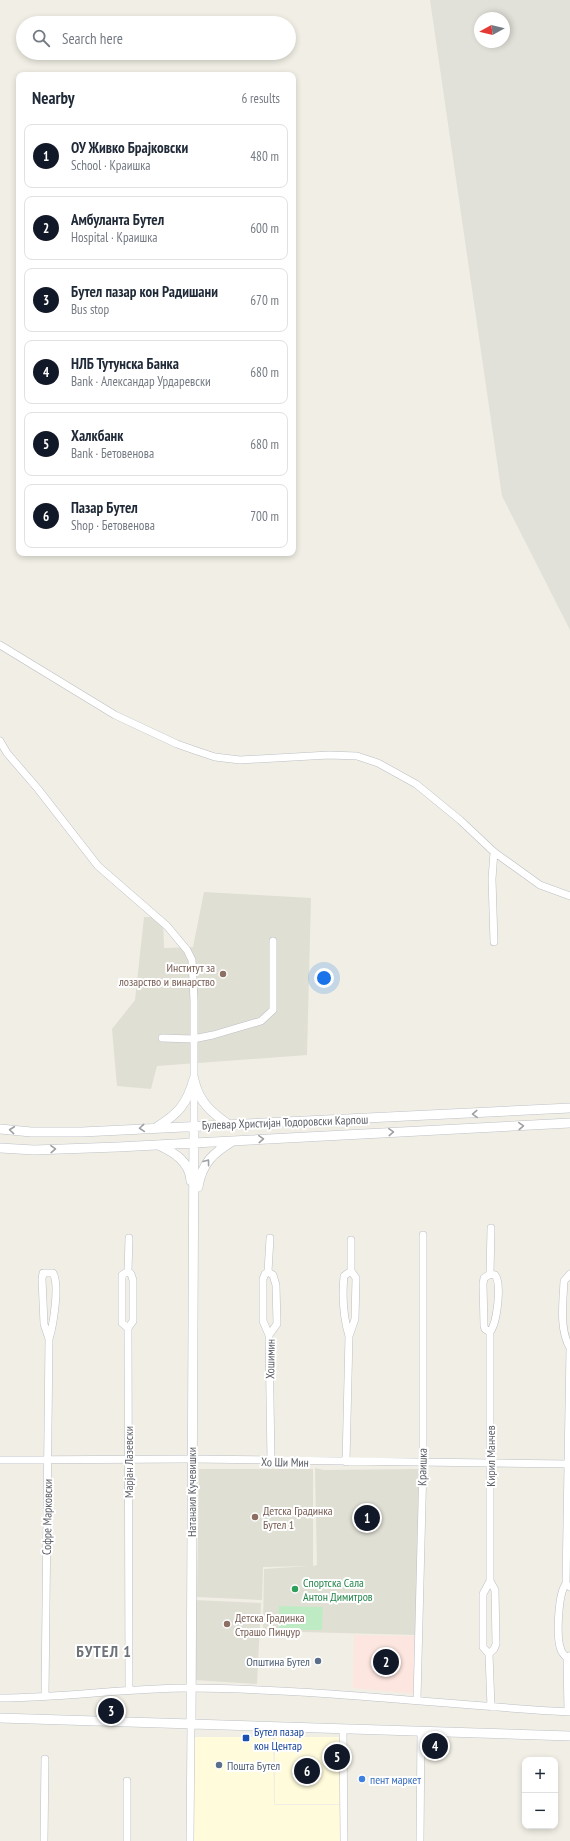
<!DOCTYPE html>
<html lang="en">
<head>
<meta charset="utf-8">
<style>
	body { margin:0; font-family:"PT Sans Narrow",sans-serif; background:#f6f6f7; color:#1f2937 }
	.controls { position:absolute; right:12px; bottom:12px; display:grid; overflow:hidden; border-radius:8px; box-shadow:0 2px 6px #0003 }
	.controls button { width:36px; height:36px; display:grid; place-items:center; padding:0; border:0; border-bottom:1px solid #e0e1e3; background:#fff; color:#1f2937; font:20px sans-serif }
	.compass { position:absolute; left:474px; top:12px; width:36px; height:36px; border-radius:50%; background:#fff; box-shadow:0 2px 6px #0003; rotate:262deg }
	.you { position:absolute; left:324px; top:978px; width:14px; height:14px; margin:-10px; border:3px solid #fff; border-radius:50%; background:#1a73e8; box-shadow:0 0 0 6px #1a73e833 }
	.badge { display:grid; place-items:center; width:26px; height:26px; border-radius:50%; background:#111827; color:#fff; font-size:13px; font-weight:700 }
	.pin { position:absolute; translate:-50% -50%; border:2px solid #fff; box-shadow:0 1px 4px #0006 }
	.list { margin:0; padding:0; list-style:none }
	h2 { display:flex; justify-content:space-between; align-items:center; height:52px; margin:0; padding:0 16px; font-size:17px }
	h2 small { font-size:13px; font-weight:400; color:#747a83 }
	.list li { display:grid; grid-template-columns:26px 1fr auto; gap:12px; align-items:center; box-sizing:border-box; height:64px; margin:0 8px 8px; padding:0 8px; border:1px solid #e0e1e3; border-radius:8px }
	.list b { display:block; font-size:15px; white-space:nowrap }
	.list p { margin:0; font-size:13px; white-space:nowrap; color:#747a83 }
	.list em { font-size:13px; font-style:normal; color:#747a83 }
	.icon { flex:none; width:22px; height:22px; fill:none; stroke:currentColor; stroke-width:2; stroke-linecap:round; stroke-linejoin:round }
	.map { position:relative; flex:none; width:570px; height:1841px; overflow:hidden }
	.search { position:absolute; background:#fff; box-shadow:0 2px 6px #0003; left:16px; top:16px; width:280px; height:44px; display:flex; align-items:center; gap:10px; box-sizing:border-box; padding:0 14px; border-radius:22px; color:#747a83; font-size:15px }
	.panel { position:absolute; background:#fff; box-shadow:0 2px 6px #0003; left:16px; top:72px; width:280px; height:484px; border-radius:8px }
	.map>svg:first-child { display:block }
	.commercial { fill:#fffbdb }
	.industrial { fill:#e1e1d9; fill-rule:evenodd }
	.education { fill:#e0dfd4 }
	.medical { fill:#fee6e0 }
	.green { fill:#bfebc4 }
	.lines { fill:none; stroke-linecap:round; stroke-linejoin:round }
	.street-casing { stroke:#bcbec5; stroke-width:8 }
	.secondary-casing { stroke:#bdc0c7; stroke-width:10 }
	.street { stroke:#fff; stroke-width:7 }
	.secondary { stroke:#fff; stroke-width:9 }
	.oneway { stroke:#9da0a4 }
	.education-dot { fill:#8d6e63; stroke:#fff; stroke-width:1.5 }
	.leisure-dot { fill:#2e9e5b; stroke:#fff; stroke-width:1.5 }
	.service-dot { fill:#5c6f8a; stroke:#fff; stroke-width:1.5 }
	.transit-dot { fill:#1a4fb4; stroke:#fff; stroke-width:1.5 }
	.shop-dot { fill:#3f7fe0; stroke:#fff; stroke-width:1.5 }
	.labels { text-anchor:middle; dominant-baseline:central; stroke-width:4; stroke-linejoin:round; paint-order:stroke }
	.education-label { font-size:12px; fill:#785e54; stroke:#fff; text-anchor:start }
	.street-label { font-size:12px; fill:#5c6067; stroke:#fff }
	.leisure-label { font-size:12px; fill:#27864d; stroke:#fff; text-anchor:start }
	.service-label { font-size:12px; fill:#4e5e75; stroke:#fff; text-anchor:end }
	.transit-label { font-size:12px; fill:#164399; stroke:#fff; text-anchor:start }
	.shop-label { font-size:12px; fill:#366cbe; stroke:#fff; text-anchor:start }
	.district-label { font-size:16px; font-weight:bold; letter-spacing:1px; fill:#6d7279; stroke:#fff }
</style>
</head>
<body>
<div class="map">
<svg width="570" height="1841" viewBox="0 0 570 1841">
	<rect width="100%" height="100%" fill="#f1efe5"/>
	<path class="commercial" d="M193,1737H273L274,1805H340V1841H194Z
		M275,1737H340V1804H275Z"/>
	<path class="industrial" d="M430,0H570V630L502,496ZM480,18H504V42H480Z"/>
	<path class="education" d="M204,892L311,898L307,1055L157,1066L151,1089L117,1086L112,1029L135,1000L144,917H163L164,948L193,947Z
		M315,1468L324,1470L419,1469L416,1635L263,1631L264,1569L308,1566L263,1567L262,1600L197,1597L199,1469H313V1566L317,1565Z
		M194,1600L261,1603L257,1684L195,1680Z"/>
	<path class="medical" d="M354,1635L418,1636L417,1694L353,1688Z"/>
	<path class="green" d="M279,1606L323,1607L322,1630H279Z"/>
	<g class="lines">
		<g class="street-casing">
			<path id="street" d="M0,645L115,715L177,744L194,750L215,757L240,760L329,755L357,756L378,763L416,784L460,820L494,852L540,885L570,896
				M0,741L7,753L38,789L98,866L167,926L187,950L192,960L194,1001V1125
				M494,852L492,879L494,942
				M162,1038L193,1039L213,1035L261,1021L273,1010V941
				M270,1238L268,1272L273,1275L276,1285L277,1324L269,1335L271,1461
				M268,1272L265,1274L263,1279V1321L269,1335
				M490,1274L491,1228
				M128,1328L122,1323V1275L128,1271
				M490,1332L485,1329L484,1326L483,1284L484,1278L490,1274L495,1275C502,1284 497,1323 490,1332V1581L495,1590L496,1644L494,1649L489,1654L491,1707
				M349,1336C343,1316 342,1296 344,1276L351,1271
				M570,1348L566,1584L570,1587
				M570,1348C559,1329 563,1303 564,1281L570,1274
				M0,1460L191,1459L570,1464
				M346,1462L349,1336L355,1319L356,1278L351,1271V1240
				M566,1584C558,1593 556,1638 561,1650C562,1653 565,1656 567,1658
				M489,1654L483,1647V1594L490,1581
				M129,1689L128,1328L133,1321V1280L131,1274L128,1271L129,1238
				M45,1696L49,1339C53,1326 60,1285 53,1273H43L42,1279L44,1324L49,1339
				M0,1698C63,1698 126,1688 190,1688C317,1689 443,1705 570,1712
				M417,1700L423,1464V1235
				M568,1712L567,1658L569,1656
				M343,1729L344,1841
				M44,1841L45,1759
				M127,1841V1781
				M190,1841L191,1725
				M420,1841L421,1731"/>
		</g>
		<g class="secondary-casing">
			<path id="secondary" d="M194,1080C199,1102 211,1112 229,1125
				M157,1127C178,1114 187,1104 194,1079
				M0,1129L31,1132H82L570,1108
				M158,1145C174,1152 190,1162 191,1181
				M0,1148L34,1150L118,1147L570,1123
				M198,1187C202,1163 213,1153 233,1141
				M0,1718L570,1736
				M191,1725L194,1125"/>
		</g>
		<use href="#street" class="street"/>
		<use href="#secondary" class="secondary"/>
	</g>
	<defs><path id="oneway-chevron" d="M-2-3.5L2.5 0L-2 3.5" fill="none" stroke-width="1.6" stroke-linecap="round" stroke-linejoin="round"/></defs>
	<g class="oneway">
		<use href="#oneway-chevron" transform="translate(475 1114) rotate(177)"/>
		<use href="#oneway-chevron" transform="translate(521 1126) rotate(-3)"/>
		<use href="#oneway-chevron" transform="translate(142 1128) rotate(175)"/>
		<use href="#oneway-chevron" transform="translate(12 1130) rotate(-174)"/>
		<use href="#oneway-chevron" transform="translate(391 1132) rotate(-3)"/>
		<use href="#oneway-chevron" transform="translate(261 1139) rotate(-3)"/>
		<use href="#oneway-chevron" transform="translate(53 1149) rotate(-2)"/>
		<use href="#oneway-chevron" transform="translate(207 1162) rotate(-53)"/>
	</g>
	<g class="education-dot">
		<circle cx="223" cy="974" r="4"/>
		<circle cx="255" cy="1517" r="4"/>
		<circle cx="227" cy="1624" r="4"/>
	</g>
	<circle class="leisure-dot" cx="295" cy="1589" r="4"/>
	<g class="service-dot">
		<circle cx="318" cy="1661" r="4"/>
		<circle cx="219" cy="1765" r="4"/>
	</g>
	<rect class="transit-dot" x="242" y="1734" width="8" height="8" rx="2"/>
	<circle class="shop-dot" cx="362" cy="1779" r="4"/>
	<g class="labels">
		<g class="education-label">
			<text x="215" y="967" text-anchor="end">Институт за<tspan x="215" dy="14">лозарство и винарство</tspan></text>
			<text x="263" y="1510">Детска Градинка<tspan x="263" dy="14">Бутел 1</tspan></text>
			<text x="235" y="1617">Детска Градинка<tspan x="235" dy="14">Страшо Пинџур</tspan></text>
		</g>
		<g class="street-label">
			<text transform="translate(285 1122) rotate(-2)">Булевар Христијан Тодоровски Карпош</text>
			<text transform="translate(270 1359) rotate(-89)">Хошимин</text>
			<text transform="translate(490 1456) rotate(-90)">Кирил Манчев</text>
			<text transform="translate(128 1462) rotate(-90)">Марјан Лазевски</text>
			<text transform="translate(285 1462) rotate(1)">Хо Ши Мин</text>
			<text transform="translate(422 1467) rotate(-89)">Краишка</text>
			<text transform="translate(191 1492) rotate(-90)">Натанаил Кучевишки</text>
			<text transform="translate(47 1517) rotate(-89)">Софре Марковски</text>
		</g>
		<g class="leisure-label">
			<text x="303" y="1582">Спортска Сала<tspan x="303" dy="14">Антон Димитров</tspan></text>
		</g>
		<g class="service-label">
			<text x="310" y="1661">Општина Бутел</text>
			<text x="227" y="1765" text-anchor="start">Пошта Бутел</text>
		</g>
		<g class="transit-label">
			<text x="254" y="1731">Бутел пазар<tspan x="254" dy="14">кон Центар</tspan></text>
		</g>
		<g class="shop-label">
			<text x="370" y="1779">пент маркет</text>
		</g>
		<g class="district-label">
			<text x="104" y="1651">БУТЕЛ 1</text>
		</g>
	</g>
</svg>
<div class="controls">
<button>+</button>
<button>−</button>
</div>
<svg class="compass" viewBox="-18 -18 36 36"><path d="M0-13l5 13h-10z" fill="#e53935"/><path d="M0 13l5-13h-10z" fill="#747a83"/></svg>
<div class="you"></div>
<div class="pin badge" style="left:367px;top:1518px">1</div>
<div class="pin badge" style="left:386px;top:1662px">2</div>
<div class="pin badge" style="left:111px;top:1711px">3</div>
<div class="pin badge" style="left:435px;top:1746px">4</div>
<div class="pin badge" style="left:337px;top:1757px">5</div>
<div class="pin badge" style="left:307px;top:1771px">6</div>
<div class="search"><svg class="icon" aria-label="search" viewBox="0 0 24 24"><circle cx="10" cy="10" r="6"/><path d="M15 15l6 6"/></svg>Search here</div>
<section class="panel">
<h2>Nearby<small>6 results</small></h2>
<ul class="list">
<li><span class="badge">1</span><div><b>ОУ Живко Брајковски</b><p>School · Краишка</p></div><em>480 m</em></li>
<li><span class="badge">2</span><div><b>Амбуланта Бутел</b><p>Hospital · Краишка</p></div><em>600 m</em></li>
<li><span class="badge">3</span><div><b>Бутел пазар кон Радишани</b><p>Bus stop</p></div><em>670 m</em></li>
<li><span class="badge">4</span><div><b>НЛБ Тутунска Банка</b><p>Bank · Александар Урдаревски</p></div><em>680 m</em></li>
<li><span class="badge">5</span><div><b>Халкбанк</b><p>Bank · Бетовенова</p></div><em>680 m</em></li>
<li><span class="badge">6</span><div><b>Пазар Бутел</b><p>Shop · Бетовенова</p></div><em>700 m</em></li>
</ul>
</section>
</div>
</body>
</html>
